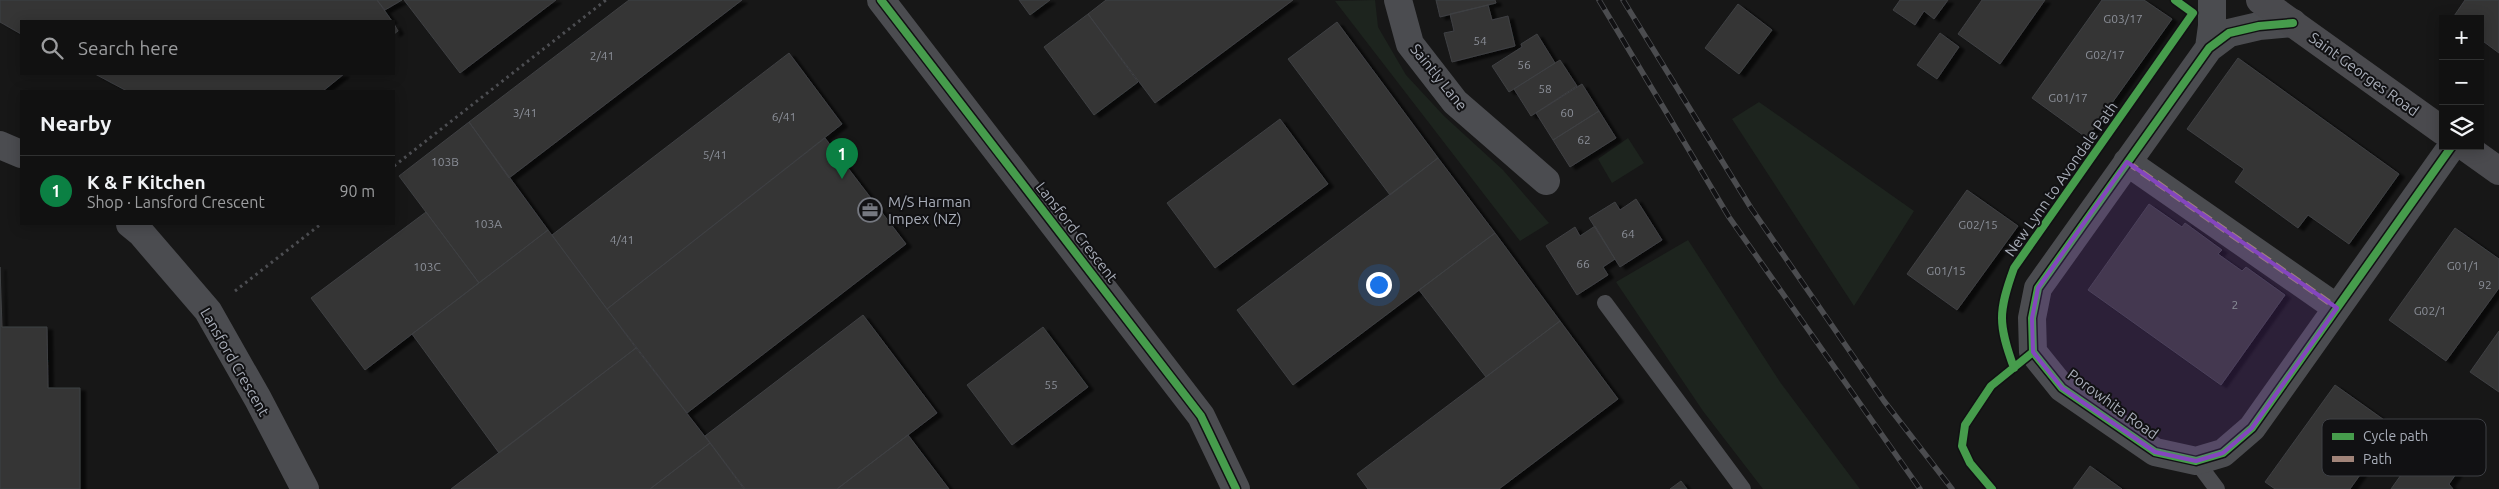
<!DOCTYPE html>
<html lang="en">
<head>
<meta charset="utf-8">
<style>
	body { margin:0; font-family:Ubuntu,sans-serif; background:#1e1f1f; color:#f1f3f6 }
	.controls { position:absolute; right:15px; top:15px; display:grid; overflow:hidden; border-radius:0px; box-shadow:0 2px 12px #0003 }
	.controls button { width:45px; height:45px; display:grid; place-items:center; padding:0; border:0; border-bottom:1px solid #303131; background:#111; color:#f1f3f6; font:25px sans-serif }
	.you { position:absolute; left:1378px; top:284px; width:18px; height:18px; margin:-12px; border:4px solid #fff; border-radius:50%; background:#1a73e8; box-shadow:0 0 0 8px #1a73e833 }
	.badge { display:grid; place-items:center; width:32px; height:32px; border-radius:50%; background:#0b8043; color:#fff; font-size:16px; font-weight:700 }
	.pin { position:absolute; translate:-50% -41px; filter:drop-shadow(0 1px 2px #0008) }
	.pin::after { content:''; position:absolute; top:26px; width:18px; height:15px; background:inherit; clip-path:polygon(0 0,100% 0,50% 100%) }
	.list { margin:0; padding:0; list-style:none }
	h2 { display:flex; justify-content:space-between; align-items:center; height:65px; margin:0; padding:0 20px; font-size:21px }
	h2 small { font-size:16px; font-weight:400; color:#9c9d9f }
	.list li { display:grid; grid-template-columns:32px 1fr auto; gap:15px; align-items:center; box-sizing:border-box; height:70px; padding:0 20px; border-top:1px solid #303131 }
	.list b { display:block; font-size:19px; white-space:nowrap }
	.list p { margin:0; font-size:16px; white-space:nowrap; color:#9c9d9f }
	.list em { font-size:16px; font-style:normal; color:#9c9d9f }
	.icon { flex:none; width:28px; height:28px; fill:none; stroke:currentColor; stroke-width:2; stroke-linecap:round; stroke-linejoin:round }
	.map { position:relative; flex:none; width:2499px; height:489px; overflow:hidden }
	.search { position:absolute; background:#111; box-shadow:0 2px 12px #0003; left:20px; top:20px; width:375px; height:55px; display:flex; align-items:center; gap:12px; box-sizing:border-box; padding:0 18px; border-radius:0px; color:#9c9d9f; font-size:19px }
	.panel { position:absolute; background:#111; box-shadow:0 2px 12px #0003; left:20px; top:90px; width:375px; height:135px; border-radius:0px }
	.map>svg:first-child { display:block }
	.green { fill:#1d241e }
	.building { fill:#353536; stroke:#3f4043; filter:url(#shadow) }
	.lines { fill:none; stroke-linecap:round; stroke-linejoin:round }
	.path { stroke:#4d4e52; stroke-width:3; stroke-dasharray:2.5 4; stroke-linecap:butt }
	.service { stroke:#4b4c50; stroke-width:16 }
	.minor { stroke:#4b4c50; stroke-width:28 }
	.secondary { stroke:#4a4a4e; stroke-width:28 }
	.rail-casing { stroke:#4b4c4f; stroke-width:5.5 }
	.rail { stroke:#111113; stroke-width:4; stroke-dasharray:11; stroke-linecap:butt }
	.quiet { stroke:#a18479; stroke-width:6; stroke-dasharray:12 6; stroke-linecap:butt }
	.cycleway-casing { stroke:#111113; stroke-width:11 }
	.cycleway { stroke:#469c4c; stroke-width:8 }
	.marked { fill:#8446be; fill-opacity:0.2; stroke:#8446be; stroke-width:4; stroke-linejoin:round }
	.labels { text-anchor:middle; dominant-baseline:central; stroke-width:4; stroke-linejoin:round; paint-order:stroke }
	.number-label { font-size:12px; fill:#8b8f98 }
	.street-label { font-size:15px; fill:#a8adb8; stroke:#111113 }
	.poi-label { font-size:15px; fill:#a8adb8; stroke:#111113; text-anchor:start }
	.key { fill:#111113; stroke:#3e4045; stroke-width:1 }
	.key-label { font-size:14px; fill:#a8adb8 }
</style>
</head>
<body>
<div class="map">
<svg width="2499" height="489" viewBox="0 0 2499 489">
	<defs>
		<filter id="shadow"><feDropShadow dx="5.5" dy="3" stdDeviation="1" flood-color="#0009"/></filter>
	</defs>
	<rect width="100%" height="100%" fill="#171717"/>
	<path class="green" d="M1375,0L1378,27L1406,75L1444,116L1503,170L1549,223L1520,241L1335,1Z
		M1759,102L1914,211L1854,306L1732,119Z
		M1628,138L1644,163L1612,183L1598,159Z
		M1688,240L1780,382L1860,489H1763L1703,411L1616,282Z"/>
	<path class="building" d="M0,0H377L392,21H21V34L0,22Z
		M377,0H402L385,10Z
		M404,0H556L460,73Z
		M629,0H742L509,178L469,122Z
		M1019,0H1050L1030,15Z
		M1106,0H1293L1155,103L1088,14Z
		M1436,0H1495L1496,3L1440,17Z
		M1900,0H1948L1934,19L1924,11L1915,25L1893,10Z
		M1982,0H2045L2000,64L1958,34Z
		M2102,0H2144L2172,19L2087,138L2032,98Z
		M2465,0H2499V53L2480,39V19H2452Z
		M1738,4L1772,30L1739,74L1705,48Z
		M1488,5L1492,20L1508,16L1515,46L1452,62L1444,33L1454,31L1450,14Z
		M1088,14L1138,82L1094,115L1044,47Z
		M1337,22L1438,158L1390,195L1288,59Z
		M394,24L398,31L394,34Z
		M1940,33L1959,47L1937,79L1917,65Z
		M1537,34L1555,63L1509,92L1492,66L1522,47L1521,44Z
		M789,53L842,124L607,309L552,235Z
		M2238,58L2399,174L2349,244L2308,215L2298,228L2235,182L2244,169L2187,129Z
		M1560,60L1577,86L1531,116L1514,89Z
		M95,74H344L323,91H127Z
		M1582,84L1599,111L1553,140L1536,113Z
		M1599,111L1616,138L1570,167L1553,140Z
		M1280,119L1328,184L1215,268L1167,203Z
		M469,122L548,230L479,283L399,176Z
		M825,138L906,244L687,413L607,309Z
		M1438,158L1495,233L1293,385L1237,310Z
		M1967,190L2018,226L1957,310L1907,274Z
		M1636,199L1662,240L1620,267L1589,218L1615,202L1620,210Z
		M2149,204L2182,227L2185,223L2222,250L2218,254L2242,271L2246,267L2285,295L2221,385L2088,290Z
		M426,212L479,283L365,370L311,298Z
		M1595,226L1615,259L1603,267L1608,275L1577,295L1546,246L1575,227L1580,236Z
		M2455,228L2499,259V288L2446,361L2389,320Z
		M548,230L636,348L499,453L412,334Z
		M1495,233L1560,321L1486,377L1419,290Z
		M0,267L2,327H47L48,388H80V489H0Z
		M863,315L937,413L837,489H745L705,436Z
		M1560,321L1618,399L1499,489H1368L1357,474Z
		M1043,327L1088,387L1012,445L967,385Z
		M2499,331V392L2470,372Z
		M636,348L710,443L650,489H451Z
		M2335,385L2394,427L2350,489H2275L2265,482Z
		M908,435L949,489H837Z
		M2445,437L2470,454L2449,484L2453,489H2391L2413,458L2424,467Z
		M710,443L744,489H650Z
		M2090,466L2122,489H2073Z
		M1681,481L1687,489H1670Z"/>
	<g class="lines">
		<path class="path" d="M394,166L606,0
			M235,291L321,224"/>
		<path class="service" d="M1605,303L1743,489
			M2196,461L2217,489"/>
		<path class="minor" d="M881,0L1201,416L1236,489
			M1398,0L1410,44L1455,102L1546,181
			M2293,23L2259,26L2229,33L2209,48L2038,288L2032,318L2033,352L2062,388L2155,452L2196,461L2223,453L2252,428L2452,146
			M2209,48L2212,26V0
			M0,145L21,154
			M2127,162L2337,308
			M130,224L141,233L208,311L258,399L305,489"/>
		<path class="secondary" d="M2260,0L2443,131
			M2464,146L2499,171"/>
		<g class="rail-casing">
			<path id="rail" d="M1599,0L1729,217L1920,489
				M1623,0L1751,208L1884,401L1952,489"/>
		</g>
		<use href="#rail" class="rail"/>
		<path class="quiet" d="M2127,162L2337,308"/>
		<g class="cycleway-casing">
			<path id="cycleway" d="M881,0L1201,416L1236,489
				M2293,23L2259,26L2229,33L2209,48L2038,288L2032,318L2033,352L2062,388L2155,452L2196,461L2223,453L2252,428L2452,146
				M2014,368C1998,324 1998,312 2014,268L2193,13L2175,0
				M1992,489L1970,463L1962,446L1965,425L1991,386L2033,352"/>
		</g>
		<use href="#cycleway" class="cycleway"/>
	</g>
	<path class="marked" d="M2127,162L2337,308L2252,428L2223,453L2196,461L2155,452L2062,388L2033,352L2032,318L2038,288Z"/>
	<defs>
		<g id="office-ring" transform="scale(1.25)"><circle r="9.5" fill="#111113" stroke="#757880" stroke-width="1.5"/><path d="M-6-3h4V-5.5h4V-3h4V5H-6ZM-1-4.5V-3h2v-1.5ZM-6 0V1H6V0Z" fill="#757880"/></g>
	</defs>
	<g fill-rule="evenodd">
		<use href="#office-ring" x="870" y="210"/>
	</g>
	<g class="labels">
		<g class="number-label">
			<text x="2123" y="18">G03/17</text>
			<text x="1480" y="40">54</text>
			<text x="2105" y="54">G02/17</text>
			<text x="602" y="55">2/41</text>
			<text x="1524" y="64">56</text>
			<text x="1545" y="88">58</text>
			<text x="2068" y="97">G01/17</text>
			<text x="525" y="112">3/41</text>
			<text x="1567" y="112">60</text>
			<text x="784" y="116">6/41</text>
			<text x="1584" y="139">62</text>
			<text x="715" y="154">5/41</text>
			<text x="445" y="161">103B</text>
			<text x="488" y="223">103A</text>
			<text x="1978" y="224">G02/15</text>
			<text x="1628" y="233">64</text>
			<text x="622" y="239">4/41</text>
			<text x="1583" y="263">66</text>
			<text x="2463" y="265">G01/1</text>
			<text x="427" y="266">103C</text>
			<text x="1946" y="270">G01/15</text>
			<text x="2485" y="284">92</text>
			<text x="2235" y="304">2</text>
			<text x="2430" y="310">G02/1</text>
			<text x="1051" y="384">55</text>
		</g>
		<g class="street-label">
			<text transform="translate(2364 74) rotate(36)">Saint Georges Road</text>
			<text transform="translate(1439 77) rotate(51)">Saintly Lane</text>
			<text transform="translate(2061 179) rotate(-55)">New Lynn to Avondale Path</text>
			<text transform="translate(1077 232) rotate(52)">Lansford Crescent</text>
			<text transform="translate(235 362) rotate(60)">Lansford Crescent</text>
			<text transform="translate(2113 404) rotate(36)">Porowhita Road</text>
		</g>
		<g class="poi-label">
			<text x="888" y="201">M/S Harman<tspan x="888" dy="17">Impex (NZ)</tspan></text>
		</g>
	</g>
	<rect x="2322" y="419" width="164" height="57" rx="8" class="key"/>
	<rect x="2332" y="433" width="22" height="7" fill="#469c4c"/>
	<rect x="2332" y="456" width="22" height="6" fill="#a18479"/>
	<g class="key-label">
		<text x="2363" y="441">Cycle path</text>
		<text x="2363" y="464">Path</text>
	</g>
</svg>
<div class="controls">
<button>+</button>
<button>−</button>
<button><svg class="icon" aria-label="layers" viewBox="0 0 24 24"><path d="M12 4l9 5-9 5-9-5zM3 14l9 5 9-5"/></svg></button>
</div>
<div class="you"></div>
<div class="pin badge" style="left:842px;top:179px">1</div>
<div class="search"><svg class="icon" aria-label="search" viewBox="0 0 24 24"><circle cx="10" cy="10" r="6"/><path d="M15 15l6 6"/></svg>Search here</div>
<section class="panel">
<h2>Nearby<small></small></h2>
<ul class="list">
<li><span class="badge">1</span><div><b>K &amp; F Kitchen</b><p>Shop · Lansford Crescent</p></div><em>90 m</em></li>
</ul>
</section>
</div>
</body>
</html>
